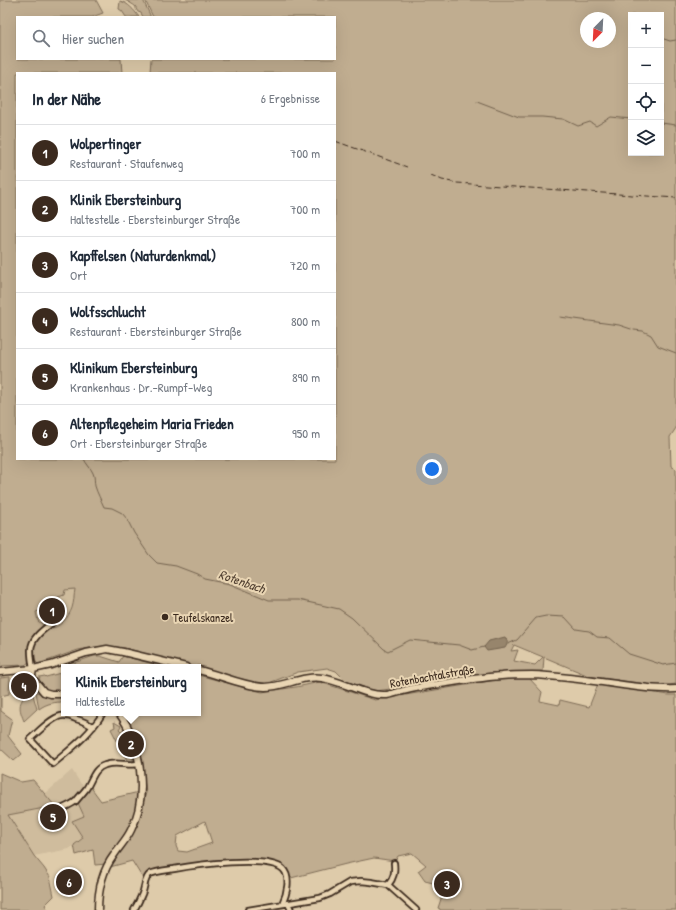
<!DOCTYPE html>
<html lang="de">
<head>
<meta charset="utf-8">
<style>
	body { margin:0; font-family:"Patrick Hand",sans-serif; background:#f2f2f3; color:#1f2937 }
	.controls { position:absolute; right:12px; top:12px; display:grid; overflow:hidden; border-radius:0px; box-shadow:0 4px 16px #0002 }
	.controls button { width:36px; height:36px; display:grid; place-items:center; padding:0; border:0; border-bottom:1px solid #e0e1e3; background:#fff; color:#1f2937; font:20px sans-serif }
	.compass { position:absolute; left:580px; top:12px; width:36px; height:36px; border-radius:50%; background:#fff; box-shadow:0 4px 16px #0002; rotate:204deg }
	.you { position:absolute; left:432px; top:469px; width:14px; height:14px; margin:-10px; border:3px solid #fff; border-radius:50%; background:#1a73e8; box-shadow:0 0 0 6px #1a73e833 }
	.badge { display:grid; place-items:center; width:26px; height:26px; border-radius:50%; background:#3b2a1e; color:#fff; font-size:13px; font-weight:700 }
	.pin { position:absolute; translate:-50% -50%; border:2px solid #fff; box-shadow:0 1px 4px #0006 }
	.popup { position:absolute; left:61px; top:664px; width:140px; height:52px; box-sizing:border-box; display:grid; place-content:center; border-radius:0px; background:#fff; filter:drop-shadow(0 1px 3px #0005); font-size:13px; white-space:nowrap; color:#747a83 }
	.popup b { font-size:15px; color:#1f2937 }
	.popup::after { content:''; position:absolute; left:50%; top:100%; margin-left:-8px; border:8px solid transparent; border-top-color:#fff }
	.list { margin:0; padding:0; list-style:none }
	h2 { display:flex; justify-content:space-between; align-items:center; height:52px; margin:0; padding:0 16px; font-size:17px }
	h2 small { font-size:13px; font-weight:400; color:#747a83 }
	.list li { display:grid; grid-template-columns:26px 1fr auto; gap:12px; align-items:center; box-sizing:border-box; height:56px; padding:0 16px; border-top:1px solid #e0e1e3 }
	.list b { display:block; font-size:15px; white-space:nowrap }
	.list p { margin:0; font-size:13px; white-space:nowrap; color:#747a83 }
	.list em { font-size:13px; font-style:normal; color:#747a83 }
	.icon { flex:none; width:22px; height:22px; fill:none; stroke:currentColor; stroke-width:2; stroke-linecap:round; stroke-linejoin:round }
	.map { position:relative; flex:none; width:676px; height:910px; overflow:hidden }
	.search { position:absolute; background:#fff; box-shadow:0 4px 16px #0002; left:16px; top:16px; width:320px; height:44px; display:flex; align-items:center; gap:10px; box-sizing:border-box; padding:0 14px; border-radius:0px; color:#747a83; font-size:15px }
	.panel { position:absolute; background:#fff; box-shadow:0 4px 16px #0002; left:16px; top:72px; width:320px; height:388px; border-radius:0px }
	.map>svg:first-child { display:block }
	.built { fill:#cfbc9d }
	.green { fill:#c0ad90; stroke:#7e6c57; fill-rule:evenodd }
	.water { fill:#97856c; stroke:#72614d }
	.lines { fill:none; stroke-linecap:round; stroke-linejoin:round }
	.stream { stroke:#72614d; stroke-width:1 }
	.street-casing { stroke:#3b2a1e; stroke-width:8 }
	.secondary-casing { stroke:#3b2a1e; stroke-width:9 }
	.street { stroke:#e9d5b3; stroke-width:4.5 }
	.secondary { stroke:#e9d5b3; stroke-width:6 }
	.rail { stroke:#3b2a1e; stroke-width:1; stroke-dasharray:6 3; stroke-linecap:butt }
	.poi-dot { fill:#3b2a1e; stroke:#e9d5b3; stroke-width:1.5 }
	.labels { text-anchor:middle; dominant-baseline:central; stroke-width:4; stroke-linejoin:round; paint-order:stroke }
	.poi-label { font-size:12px; fill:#3b2a1e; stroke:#e9d5b3; text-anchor:start }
	.street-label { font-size:12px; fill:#3b2a1e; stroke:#e9d5b3 }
	.water-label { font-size:13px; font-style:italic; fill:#524132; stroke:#e9d5b3 }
</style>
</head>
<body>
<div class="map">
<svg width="676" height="910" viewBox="0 0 676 910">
	<rect width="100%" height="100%" fill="#decbaa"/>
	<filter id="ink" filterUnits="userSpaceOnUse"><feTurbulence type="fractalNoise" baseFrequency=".025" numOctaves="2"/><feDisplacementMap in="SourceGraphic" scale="8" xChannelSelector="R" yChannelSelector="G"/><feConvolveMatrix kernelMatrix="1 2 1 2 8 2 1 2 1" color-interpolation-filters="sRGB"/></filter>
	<g filter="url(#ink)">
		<path class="built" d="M75,588L74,603L72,609L69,615L60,624L56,627L47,628L38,621L36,611L45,609V607L50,600L64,595V591Z
			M72,770L81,784L90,786L84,816L83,839L69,849L34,856L7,815L55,806L45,794Z"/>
		<path class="green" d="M0,0H96L103,13L92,17H17V59H121L122,73H17V459H335V73H152L150,72L151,59H335V17H153L145,0H676V428L670,437L671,466L676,469V684L660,686L589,676L544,657L543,671L501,673L376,691L347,682L336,671L327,668L298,672L266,684L250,682L198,668V667H195L125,648L107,646L95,647L78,650L38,664L36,662L33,654L30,657L29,662L25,665L0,666ZM631,15H661V153H631ZM586,18H610V42H586ZM75,589C74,595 74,602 72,608C69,617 59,629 49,628C45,627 41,623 38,621L36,612L45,609V607L50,600L64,595L65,590ZM514,645L543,657L535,665L514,661L518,650L511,651Z
			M125,0H143L150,15V17H143L141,13L138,12L136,9V7C133,4 128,2 125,0Z
			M120,1C128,3 134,10 139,17H126L122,11L119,9Z
			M94,656H100L119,662L123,656L165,667H69L68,665Z
			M64,672V691C53,691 39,692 39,677L45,676L46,677Z
			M198,675L262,692L296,687L320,682L375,700L502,679L529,678L542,692L540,701L559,705L560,700L589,707L598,684L669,695H676V910H440V909L438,908L442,896L433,883L425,881L418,871L426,865L412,853L398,856L395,861L374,858L346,864L287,879L283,870L275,864L226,862L151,874L145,882L132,861L110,867L138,819L146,793L139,743H138L124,713H198ZM205,821L212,843L187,852L178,851L176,846L177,836Z
			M10,677L9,694L1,696V711L12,719L8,736L22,754L14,761L0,748V678Z
			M36,692H37L46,696L64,697V702C55,702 47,703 39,709Z
			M26,695H33L37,709L24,721C20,711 17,704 26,695Z
			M114,722L121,726L119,729L121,731L124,729L130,748L133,756V762H128L111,729L115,727Z
			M0,773L21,782L33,780L55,806L8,815L34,856L44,868L50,877L54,896L45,905L48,910H0Z
			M90,786L101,801L139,792L137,807L129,827L112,853L106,864L95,865L93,850L76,855L74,845L83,838L72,821L84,816L78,803Z"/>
		<path class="water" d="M505,637C508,642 508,643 505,648L487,651L484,647L489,641Z"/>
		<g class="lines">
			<path class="stream" d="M661,38L670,41L676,40
				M477,101L519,117H542L563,119L578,126L590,122L596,126L611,117L631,119
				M661,123L676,125
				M560,317L619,325L631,329
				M634,330L643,331L651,335L658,346L676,353
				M84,459C86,464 91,468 93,473C95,477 94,481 95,486C97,493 101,500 104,507L112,508L122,513L127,519L134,533L149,555L157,563L176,566L197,574L205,579L230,584L269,600H298L339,609L352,618L384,649L388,651L410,640L459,645L472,650L484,647
				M508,644L517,640L536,618L546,616L565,617L576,629L589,631L597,637L610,638L629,654L651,661L663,665L676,663"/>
			<g class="street-casing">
				<path id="street" d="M33,669C32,663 31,656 31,650C31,638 44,629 52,623
					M93,727C88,723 83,721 76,719C72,717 66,715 61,716C51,718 38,732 30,739L53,764C72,748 90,734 103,713
					M59,810C65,807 71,805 76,801C79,797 83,793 86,789C92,780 94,768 105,765C116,761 127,766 139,764
					M388,885C394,878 395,872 394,863
					M288,903L291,910
					M134,910C137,905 140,899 142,894C145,888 144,878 150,874C156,871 168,870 174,869C195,865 267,855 283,869C291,877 287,894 282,904
					M248,910L320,898L330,894L350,882L361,881L371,882L388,885L416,910"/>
			</g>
			<g class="secondary-casing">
				<path id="secondary" d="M33,669L32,675L33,679L44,692L51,694H64
					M198,670C218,674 245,687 265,687C284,687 303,675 322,678C342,681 366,696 385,695C391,695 397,692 403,691C409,689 415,688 421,687C447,683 474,678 501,676C511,675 522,675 532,675C560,676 588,680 616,684C636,687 656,690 676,689
					M0,672L33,669L51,665L86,653L107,649L123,652L186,667
					M98,910C98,891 102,871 114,855C119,847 127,839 131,830C149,796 141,743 119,713"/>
			</g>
			<use href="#street" class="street"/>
			<use href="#secondary" class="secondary"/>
			<path class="rail" d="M335,141L407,167
				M431,175L442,180L457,183L676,198"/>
		</g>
	</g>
	<circle class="poi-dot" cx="165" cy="617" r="4"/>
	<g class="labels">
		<g class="poi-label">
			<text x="173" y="617">Teufelskanzel</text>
		</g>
		<g class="street-label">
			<text transform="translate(432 676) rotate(-10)">Rotenbachtalstraße</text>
		</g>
		<g class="water-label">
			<text transform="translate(242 581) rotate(19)">Rotenbach</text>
		</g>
	</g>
</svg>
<div class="controls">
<button>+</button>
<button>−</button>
<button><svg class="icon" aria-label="locate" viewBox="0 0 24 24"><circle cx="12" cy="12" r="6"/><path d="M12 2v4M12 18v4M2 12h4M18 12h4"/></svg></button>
<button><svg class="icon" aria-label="layers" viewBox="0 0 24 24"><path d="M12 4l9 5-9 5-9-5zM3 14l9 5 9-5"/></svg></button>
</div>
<svg class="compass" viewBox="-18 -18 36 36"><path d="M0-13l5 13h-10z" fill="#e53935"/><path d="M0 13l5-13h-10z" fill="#747a83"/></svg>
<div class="you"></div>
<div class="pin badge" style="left:52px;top:611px">1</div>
<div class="pin badge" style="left:131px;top:744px">2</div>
<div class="popup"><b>Klinik Ebersteinburg</b>Haltestelle</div>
<div class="pin badge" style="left:447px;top:884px">3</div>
<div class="pin badge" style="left:24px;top:686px">4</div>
<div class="pin badge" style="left:53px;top:817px">5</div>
<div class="pin badge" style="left:69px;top:882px">6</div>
<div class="search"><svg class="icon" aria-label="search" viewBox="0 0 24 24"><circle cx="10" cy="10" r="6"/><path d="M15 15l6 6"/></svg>Hier suchen</div>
<section class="panel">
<h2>In der Nähe<small>6 Ergebnisse</small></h2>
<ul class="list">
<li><span class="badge">1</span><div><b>Wolpertinger</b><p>Restaurant · Staufenweg</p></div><em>700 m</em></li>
<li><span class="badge">2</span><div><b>Klinik Ebersteinburg</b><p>Haltestelle · Ebersteinburger Straße</p></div><em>700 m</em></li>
<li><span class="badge">3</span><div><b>Kapffelsen (Naturdenkmal)</b><p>Ort</p></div><em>720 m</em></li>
<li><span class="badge">4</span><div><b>Wolfsschlucht</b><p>Restaurant · Ebersteinburger Straße</p></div><em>800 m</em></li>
<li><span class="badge">5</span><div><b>Klinikum Ebersteinburg</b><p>Krankenhaus · Dr.-Rumpf-Weg</p></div><em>890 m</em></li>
<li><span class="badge">6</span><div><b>Altenpflegeheim Maria Frieden</b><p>Ort · Ebersteinburger Straße</p></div><em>950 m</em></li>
</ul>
</section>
</div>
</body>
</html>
